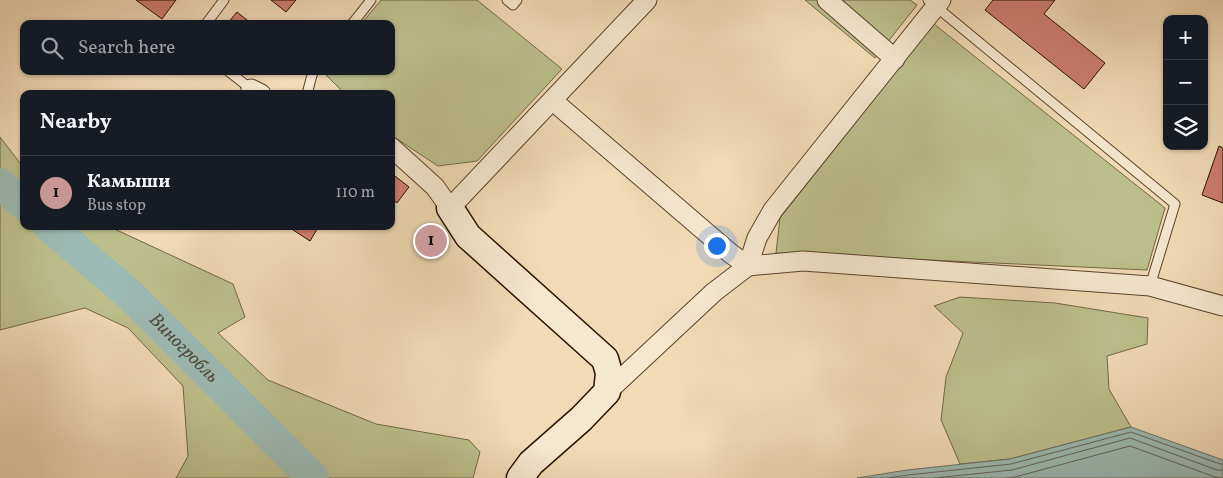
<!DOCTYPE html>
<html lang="en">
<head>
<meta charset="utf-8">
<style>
	body { margin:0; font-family:Vollkorn,serif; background:#20242c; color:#f1f3f6 }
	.controls { position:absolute; right:15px; top:15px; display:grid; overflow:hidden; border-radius:10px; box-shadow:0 1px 4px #0004 }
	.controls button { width:45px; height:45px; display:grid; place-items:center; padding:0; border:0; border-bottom:1px solid #363941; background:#171b24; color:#f1f3f6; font:25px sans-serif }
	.you { position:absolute; left:716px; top:245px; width:18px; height:18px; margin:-12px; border:4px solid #fff; border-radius:50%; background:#1a73e8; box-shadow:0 0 0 8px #1a73e833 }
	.badge { display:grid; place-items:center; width:32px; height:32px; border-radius:50%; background:#c59692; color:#111; font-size:16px; font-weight:700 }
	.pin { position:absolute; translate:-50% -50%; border:2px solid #fff; box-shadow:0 1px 5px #0006 }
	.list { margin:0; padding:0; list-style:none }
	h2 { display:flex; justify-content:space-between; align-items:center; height:65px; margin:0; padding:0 20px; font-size:21px }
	h2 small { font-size:16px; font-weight:400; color:#9ea1a6 }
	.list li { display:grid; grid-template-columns:32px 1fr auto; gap:15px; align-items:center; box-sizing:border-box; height:75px; padding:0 20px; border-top:1px solid #363941 }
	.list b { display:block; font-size:19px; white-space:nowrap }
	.list p { margin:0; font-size:16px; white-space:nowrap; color:#9ea1a6 }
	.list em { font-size:16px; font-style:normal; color:#9ea1a6 }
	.icon { flex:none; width:28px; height:28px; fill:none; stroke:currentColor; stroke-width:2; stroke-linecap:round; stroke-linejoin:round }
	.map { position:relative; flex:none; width:1223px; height:478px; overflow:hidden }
	.search { position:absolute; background:#171b24; box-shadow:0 1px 4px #0004; left:20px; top:20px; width:375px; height:55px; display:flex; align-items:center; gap:12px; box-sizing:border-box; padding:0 18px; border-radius:10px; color:#9ea1a6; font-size:19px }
	.panel { position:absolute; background:#171b24; box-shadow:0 1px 4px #0004; left:20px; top:90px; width:375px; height:140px; border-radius:10px }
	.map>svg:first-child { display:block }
	.green { fill:#bcbf8c; stroke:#736846 }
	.water { fill:#9cbab4; stroke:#6e766c }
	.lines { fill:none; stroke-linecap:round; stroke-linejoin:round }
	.shore { stroke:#63655a; stroke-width:1 }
	.river { stroke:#9cbab4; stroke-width:32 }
	.building { fill:#cc7e6e; stroke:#2a1000 }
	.lane-casing { stroke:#5c422d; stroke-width:11 }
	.street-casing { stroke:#5c422d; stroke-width:21 }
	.secondary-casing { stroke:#2a1000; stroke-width:29 }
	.lane { stroke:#f6e7cf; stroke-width:9 }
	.street { stroke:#f6e7cf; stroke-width:19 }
	.secondary { stroke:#f6e7cf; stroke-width:26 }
	.labels { text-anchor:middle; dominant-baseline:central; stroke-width:4.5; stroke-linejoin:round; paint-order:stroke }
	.water-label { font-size:19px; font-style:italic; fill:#524c3f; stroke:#f6e7cf }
</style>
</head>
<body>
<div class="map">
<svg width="1223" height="478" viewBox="0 0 1223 478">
	<rect width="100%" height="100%" fill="#f1dab5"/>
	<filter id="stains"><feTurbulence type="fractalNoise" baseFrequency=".004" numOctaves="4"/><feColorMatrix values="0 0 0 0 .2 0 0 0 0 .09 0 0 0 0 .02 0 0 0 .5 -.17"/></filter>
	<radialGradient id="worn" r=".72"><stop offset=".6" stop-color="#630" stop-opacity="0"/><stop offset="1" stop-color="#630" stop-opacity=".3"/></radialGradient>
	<path class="green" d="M381,0H477L562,69L477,161L438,166L391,135V94H345L322,71H391V24H361Z
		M805,0H910L917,5L875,58Z
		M934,24L1165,208L1147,270L776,253L780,218Z
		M0,137L20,163L24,165V226H108L233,284L245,317L218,333L268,380L376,424L469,440L480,452L473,478H176L188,456L183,386L128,328L85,308L0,330Z
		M960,297L1055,303L1148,318L1147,344L1107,356L1109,389L1131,427L1010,459L960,464L941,420L946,377L963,333L934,306Z"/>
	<path class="water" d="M1131,427L1223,460V478H857L907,470L1010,459Z"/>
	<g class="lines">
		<path class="shore" d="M887,478L908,475L1011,464L1131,432L1220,464H1223
			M934,478L1012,470L1130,438L1217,470H1223
			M1006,478L1015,477L1130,446L1215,477L1223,478"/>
		<g class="river">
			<path d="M0,184L24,204"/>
			<path id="s1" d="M49,226L129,294L313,478"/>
		</g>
	</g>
	<path class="building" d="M136,0H176L162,19Z
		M271,0H296L286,12Z
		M993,0H1055L1044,14L1105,63L1084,89L985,10Z
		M237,12L252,24H227Z
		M1219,146L1223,148V203L1202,195Z
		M391,173L409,187L397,203L391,198Z
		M287,226H319L310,241Z"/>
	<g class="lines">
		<g class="lane-casing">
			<path id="lane" d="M507,0L513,5L517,0
				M928,0L1175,204L1150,286
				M206,24L224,0
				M352,24L371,0
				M228,71L251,89
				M307,94L312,75L314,71"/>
		</g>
		<g class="street-casing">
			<path id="street" d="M827,0L895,59
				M251,89L261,94
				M552,100L730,253L748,266L757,238L773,210L941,0
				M391,147L435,187L450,208L647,0
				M607,392L714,292L748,266L803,261L1150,286L1223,306"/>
		</g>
		<g class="secondary-casing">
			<path id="secondary" d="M450,208L468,236L605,359L609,373L607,392L581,419L531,463L520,478"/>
		</g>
		<use href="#lane" class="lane"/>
		<use href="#street" class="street"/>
		<use href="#secondary" class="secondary"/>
	</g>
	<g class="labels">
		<g class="water-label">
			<text stroke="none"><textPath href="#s1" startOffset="182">Виногробль</textPath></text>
		</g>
	</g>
	<rect width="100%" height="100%" filter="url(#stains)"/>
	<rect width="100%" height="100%" fill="url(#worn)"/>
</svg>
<div class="controls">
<button>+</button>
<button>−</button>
<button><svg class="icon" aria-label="layers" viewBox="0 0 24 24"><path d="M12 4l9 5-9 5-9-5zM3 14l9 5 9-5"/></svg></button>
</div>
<div class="you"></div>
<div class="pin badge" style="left:431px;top:241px">1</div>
<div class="search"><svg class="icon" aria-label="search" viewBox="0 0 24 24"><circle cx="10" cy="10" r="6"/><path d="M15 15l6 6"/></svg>Search here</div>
<section class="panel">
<h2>Nearby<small></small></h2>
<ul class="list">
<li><span class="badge">1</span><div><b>Камыши</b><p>Bus stop</p></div><em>110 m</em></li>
</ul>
</section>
</div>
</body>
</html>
